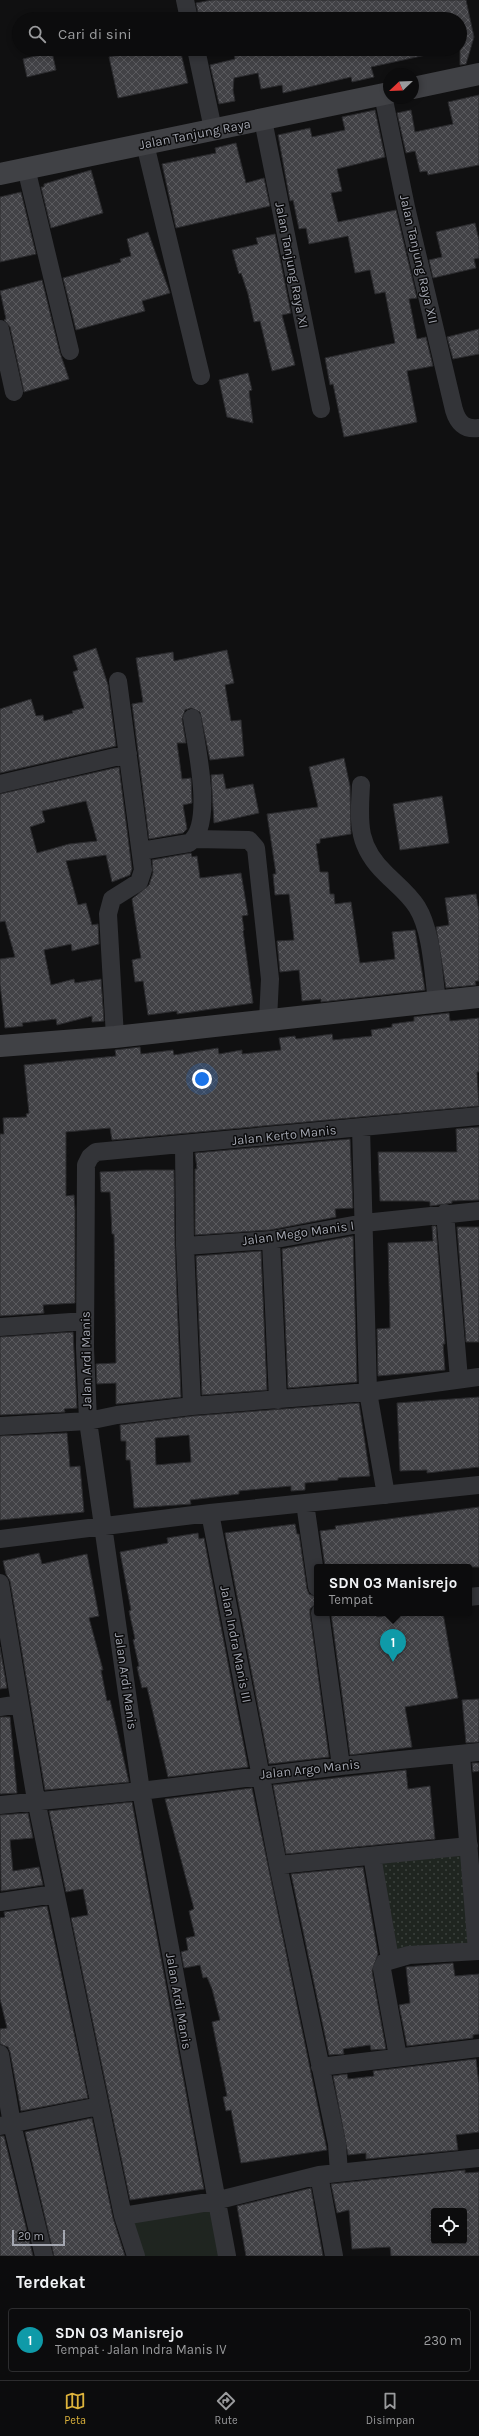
<!DOCTYPE html>
<html lang="id">
<head>
<meta charset="utf-8">
<style>
	body { margin:0; font-family:Karla,sans-serif; background:#1a1a1b; color:#f1f3f6 }
	.controls { position:absolute; right:12px; bottom:12px; display:grid; overflow:hidden; border-radius:4px; box-shadow:0 2px 6px #0003 }
	.controls button { width:36px; height:36px; display:grid; place-items:center; padding:0; border:0; border-bottom:1px solid #2c2c2e; background:#0c0c0d; color:#f1f3f6; font:20px sans-serif }
	.compass { position:absolute; left:383px; top:68px; width:36px; height:36px; border-radius:50%; background:#0c0c0d; box-shadow:0 2px 6px #0003; rotate:247deg }
	.scale { position:absolute; left:12px; bottom:10px; width:53px; box-sizing:border-box; padding-left:4px; border:2px solid #a3a6b0; border-top:0; font-size:11px; line-height:14px; white-space:nowrap; color:#a3a6b0; -webkit-text-stroke:3px #0b0b0c; paint-order:stroke }
	.you { position:absolute; left:202px; top:1079px; width:14px; height:14px; margin:-10px; border:3px solid #fff; border-radius:50%; background:#1a73e8; box-shadow:0 0 0 6px #1a73e833 }
	.badge { display:grid; place-items:center; width:26px; height:26px; border-radius:50%; background:#ddb33c; color:#fff; font-size:13px; font-weight:700 }
	.pin { position:absolute; translate:-50% -33px; filter:drop-shadow(0 1px 2px #0008) }
	.pin::after { content:''; position:absolute; top:21px; width:14px; height:12px; background:inherit; clip-path:polygon(0 0,100% 0,50% 100%) }
	.popup { position:absolute; left:314px; top:1564px; width:158px; height:52px; box-sizing:border-box; display:grid; place-content:center; border-radius:4px; background:#0c0c0d; filter:drop-shadow(0 1px 3px #0005); font-size:13px; white-space:nowrap; color:#9a9b9d }
	.popup b { font-size:15px; color:#f1f3f6 }
	.popup::after { content:''; position:absolute; left:50%; top:100%; margin-left:-8px; border:8px solid transparent; border-top-color:#0c0c0d }
	.list { margin:0; padding:0; list-style:none }
	h2 { display:flex; justify-content:space-between; align-items:center; height:52px; margin:0; padding:0 16px; font-size:17px }
	h2 small { font-size:13px; font-weight:400; color:#9a9b9d }
	.list li { display:grid; grid-template-columns:26px 1fr auto; gap:12px; align-items:center; box-sizing:border-box; height:64px; margin:0 8px 8px; padding:0 8px; border:1px solid #2c2c2e; border-radius:4px }
	.list b { display:block; font-size:15px; white-space:nowrap }
	.list p { margin:0; font-size:13px; white-space:nowrap; color:#9a9b9d }
	.list em { font-size:13px; font-style:normal; color:#9a9b9d }
	.icon { flex:none; width:22px; height:22px; fill:none; stroke:currentColor; stroke-width:2; stroke-linecap:round; stroke-linejoin:round }
	.map { position:relative; flex:none; width:479px; height:2256px; overflow:hidden }
	.search { position:absolute; background:#0c0c0d; box-shadow:0 2px 6px #0003; left:12px; right:12px; top:12px; height:44px; display:flex; align-items:center; gap:10px; box-sizing:border-box; padding:0 14px; border-radius:22px; color:#9a9b9d; font-size:15px }
	.sheet { height:124px; background:#0c0c0d }
	nav { display:flex; justify-content:space-around; align-items:center; box-sizing:border-box; height:56px; border-top:1px solid #2c2c2e; background:#0c0c0d; font-size:11px; color:#9a9b9d }
	nav a { display:grid; justify-items:center; gap:2px }
	nav .on { color:#ddb33c }
	.map>svg:first-child { display:block }
	.grass { fill:url(#grass-dots) }
	.pitch { fill:#1f2520 }
	.building { fill:url(#building-cross-hatch); stroke:#2a2a2d; fill-rule:evenodd }
	.lines { fill:none; stroke-linecap:round; stroke-linejoin:round }
	.minor { stroke:#333438; stroke-width:18 }
	.secondary { stroke:#404145; stroke-width:22 }
	.labels { text-anchor:middle; dominant-baseline:central; stroke-width:3; stroke-linejoin:round; paint-order:stroke }
	.street-label { font-size:13px; fill:#a3a6b0; stroke:#0b0b0c }
</style>
</head>
<body>
<div class="map">
<svg width="479" height="2256" viewBox="0 0 479 2256">
	<defs>
		<pattern id="grass-dots" width="8" height="8" patternUnits="userSpaceOnUse"><rect width="8" height="8" fill="#1f2520"/><path d="M2 2h.1M6 6h.1" fill="none" stroke="#3c423e" stroke-width="1.8" stroke-linecap="round"/></pattern>
		<pattern id="building-cross-hatch" width="8" height="8" patternUnits="userSpaceOnUse"><rect width="8" height="8" fill="#424246"/><path d="M0 0l8 8M0 8l8-8" fill="none" stroke="#5a5a5e"/></pattern>
	</defs>
	<rect width="100%" height="100%" fill="#101011"/>
	<path class="grass" d="M462,1850L473,1947L392,1954L376,1860Z"/>
	<path class="pitch" d="M210,2207L220,2256H141L131,2221Z"/>
	<path class="building" d="M212,0H466L474,37L466,64L460,65V19H199L196,3Z
		M145,49H180L188,83L118,98L109,57Z
		M259,49H425L426,55L371,67L374,77L352,82L351,77L283,93L282,85L261,89L258,73L234,78L233,90L235,101L219,104L210,65L235,59L234,54Z
		M52,52L56,70L27,77L23,59Z
		M479,95V165L428,175L427,171L420,172L415,151L406,153L397,113L411,110L415,132L453,124L448,102Z
		M375,110L385,157L337,169L342,191L331,193L338,222L396,210L417,298L409,299L417,339L426,337L433,366L407,371L417,422L344,437L333,384L330,385L325,358L395,343L385,292L375,294L370,270L355,273L348,236L309,244L306,228L299,229L293,200L290,201L278,135L310,128L312,137L345,130L342,117Z
		M236,143L246,183L264,178L270,206L176,228L162,164L216,153L215,148Z
		M91,170L103,213L51,228L41,187H44V184Z
		M21,192L36,254L0,262V197Z
		M475,223L479,240V258L474,259L476,268L433,278L429,260L442,257L436,232Z
		M148,232L170,293L142,301L145,311L76,330L63,278L121,262L120,259L131,256L127,239Z
		M275,234L291,313L282,315L295,365L272,371L260,321L254,322L248,294L241,273L239,274L232,250L258,244L256,238Z
		M42,280L60,353L69,379L24,392L10,327L4,320L6,319L0,291Z
		M479,329V354L453,359L447,337Z
		M248,373L252,390L249,391L253,423L227,417L219,380Z
		M96,648L108,685L116,746L0,773V709L31,699L36,716L43,715L44,721L73,713L72,711L84,708L73,672L78,670L73,656Z
		M227,650L234,683L225,685L231,721L241,720L244,756L210,760L200,712L191,708L185,710L182,719L186,743H177L182,779L191,778L192,803L183,805L187,829L183,833L149,839L132,704L143,702L136,658L173,652L174,661Z
		M344,758L350,786L351,834L320,839V843L316,844L320,872H328L330,894H334L335,904L351,902L360,963L395,959L392,932L415,930L425,990L321,1002V999L302,1001L299,970L280,972L277,941L294,940L289,894L275,895L273,874H276L267,814L318,807L309,767Z
		M119,767L132,869L130,875L112,882L106,855L66,861L78,905L86,903L92,925L98,924L99,944L72,951L71,944L44,950L51,985L74,979L75,983L101,979L104,1021L92,1022V1016L57,1025L56,1019L22,1023L23,1026L5,1028L0,984V959L15,957L5,921L0,922V794ZM86,801L97,841L69,844L37,853L30,827L45,822L42,811Z
		M223,774L226,789L253,784L259,813L214,823L211,775Z
		M442,796L449,843L400,850L393,804Z
		M191,853L192,857L197,856L200,878L241,873L248,915L242,916L244,930L243,931L253,1003L177,1014V1011L148,1015L143,981L135,982L132,960L141,958L132,899L149,885L153,873L152,860Z
		M476,894L479,911V981H475L476,985L446,988L436,927L449,925L445,898Z
		M449,1013L450,1021L479,1018V1072H477L479,1106L112,1140L110,1128L66,1132V1196L74,1195L75,1210V1303L43,1305L44,1313L0,1316V1134H4L3,1118L27,1117L26,1114L29,1113L24,1065L116,1056L115,1050L140,1047L141,1054L173,1050L174,1055L218,1048L219,1054L242,1050V1054L281,1050L279,1038L295,1036L296,1039L332,1034L333,1040L372,1036L371,1030L392,1027V1024L414,1021V1017Z
		M479,1127V1200L452,1201V1203L430,1206V1202L424,1201H380L378,1152H457L456,1129Z
		M350,1139L353,1208L335,1209L336,1217L270,1230L195,1235V1169H197L195,1153Z
		M145,1170H174L175,1246L181,1397L116,1404V1383L97,1384L96,1364L116,1363L114,1234H112L110,1192H101L100,1172Z
		M432,1226H436L445,1344H443L445,1370L378,1376L377,1329L390,1328L388,1243L433,1241Z
		M457,1227H479V1342H466Z
		M353,1236L357,1382L288,1388L282,1249Z
		M261,1251L267,1390L202,1395L196,1256Z
		M73,1332L77,1408L64,1409L65,1412L0,1415V1337Z
		M479,1397V1467L427,1473V1470L400,1471L397,1403Z
		M359,1403L370,1476L338,1478V1480L305,1483V1490L291,1491V1486L239,1491V1494L190,1500L191,1504L134,1508L130,1460H126V1441H121L120,1425L193,1416ZM189,1435L191,1462L156,1465L155,1438Z
		M67,1433L70,1467L80,1466L84,1512L0,1520V1436Z
		M479,1507V1567H325L320,1531L336,1529L335,1526Z
		M295,1524L297,1534H299L307,1589L309,1594L317,1597V1603L310,1609V1614L329,1757L269,1764L225,1533Z
		M198,1533L199,1539L204,1538L248,1767L168,1777L147,1687L142,1688L137,1667L139,1666L133,1640L135,1639L129,1611L131,1610L120,1552L168,1543L167,1538Z
		M39,1553L42,1564L87,1554L99,1616L89,1618L103,1670H101L107,1701L110,1700L129,1782L45,1790L10,1581L6,1574L3,1561Z
		M331,1613H376L377,1617L401,1613H443L458,1698L405,1707L412,1747L350,1755Z
		M0,1647L7,1688L0,1689Z
		M479,1699V1742L466,1743L462,1700Z
		M0,1717H10L17,1793L0,1794Z
		M472,1763H479V1771L473,1772Z
		M406,1770L408,1789L430,1786L435,1839L286,1854L273,1785Z
		M252,1788L327,2150L241,2163L231,2110L226,2111L223,2097L227,2096L212,2022L220,2020L212,1989L207,1977L203,1978L200,1965L184,1968L181,1952L188,1950L186,1938L195,1936L189,1911L194,1909L165,1799Z
		M132,1802L204,2189L130,2200L71,1918L88,1915L83,1889L66,1892L49,1811Z
		M28,1813L33,1838L10,1840L13,1871L39,1867L43,1885L1,1891L0,1815Z
		M363,1867L378,1954L372,1971L386,2049L371,2050L370,2045L343,2049L344,2054L329,2055L291,1874Z
		M47,1906L88,2098L21,2111L10,2052L8,2047L0,2044V2029L7,2028L0,1999V1918L5,1917L4,1912Z
		M453,1963L455,1976L479,1974V2034L473,2035V2038L407,2046L399,2005L410,2003L406,1967Z
		M476,2059L479,2084V2132L456,2135L458,2150L366,2159V2153L348,2155L333,2076L347,2074L348,2079L374,2076L373,2071Z
		M92,2118L113,2218L125,2256H54L25,2132Z
		M0,2136H4L33,2256H0Z
		M465,2170V2173L479,2172V2256H391L390,2247L352,2249L349,2210L337,2213L331,2184ZM434,2211H464V2241H434Z
		M311,2188L323,2256H246L237,2206Z"/>
	<g class="lines">
		<path class="minor" d="M185,0L189,19
			M196,49L213,129
			M383,95L406,207L454,410C458,423 465,430 479,428
			M263,120L321,409
			M145,144L201,376
			M26,168L70,351
			M0,329L14,392
			M0,784L128,754
			M361,785C359,822 356,845 386,874C396,884 409,894 417,907C432,931 433,973 437,1001
			M194,839L249,840L256,848L270,979L268,1020
			M141,851L189,843C215,826 196,745 192,718
			M115,1037L108,914L112,899L139,882L143,870L118,681
			M361,1127L368,1392L386,1495
			M184,1145L185,1246L192,1406
			M445,1213L459,1379
			M271,1240L278,1400
			M185,1246L271,1240L364,1223L479,1211
			M0,1327L85,1321
			M0,1426L88,1421L117,1415L192,1406L368,1392L479,1377
			M305,1503L317,1587
			M210,1513L278,1865L337,2144L339,2173
			M0,1539L210,1513L479,1485
			M0,1583L36,1800L123,2216L136,2256
			M469,1597L479,1596
			M320,1613L341,1766
			M0,1707L20,1704
			M461,1755L477,1951
			M0,1805L141,1791L341,1766L479,1752
			M372,1856L390,1959
			M278,1865L469,1846
			M0,1902L55,1894
			M0,2054L12,2124L44,2256
			M398,2057L382,1969L385,1962L409,1955L479,1951
			M320,2067L479,2048
			M0,2126L99,2106
			M319,2175L334,2256
			M123,2216L215,2201L319,2175L479,2158
			M227,2256L141,1791L88,1421L85,1348L86,1165L90,1157L96,1152L479,1116"/>
		<path class="secondary" d="M413,88L479,74
			M0,174L389,93
			M0,1046L115,1037L479,997"/>
	</g>
	<g class="labels">
		<g class="street-label">
			<text transform="translate(195 134) rotate(-11)">Jalan Tanjung Raya</text>
			<text transform="translate(419 259) rotate(77)">Jalan Tanjung Raya XII</text>
			<text transform="translate(292 265) rotate(79)">Jalan Tanjung Raya XI</text>
			<text transform="translate(284 1135) rotate(-6)">Jalan Kerto Manis</text>
			<text transform="translate(298 1233) rotate(-8)">Jalan Mego Manis I</text>
			<text transform="translate(86 1360) rotate(-91)">Jalan Ardi Manis</text>
			<text transform="translate(236 1644) rotate(79)">Jalan Indra Manis III</text>
			<text transform="translate(126 1681) rotate(82)">Jalan Ardi Manis</text>
			<text transform="translate(310 1769) rotate(-6)">Jalan Argo Manis</text>
			<text transform="translate(179 2001) rotate(80)">Jalan Ardi Manis</text>
		</g>
	</g>
</svg>
<div class="controls">
<button><svg class="icon" aria-label="locate" viewBox="0 0 24 24"><circle cx="12" cy="12" r="6"/><path d="M12 2v4M12 18v4M2 12h4M18 12h4"/></svg></button>
</div>
<svg class="compass" viewBox="-18 -18 36 36"><path d="M0-13l5 13h-10z" fill="#e53935"/><path d="M0 13l5-13h-10z" fill="#9a9b9d"/></svg>
<div class="scale">20 m</div>
<div class="you"></div>
<div class="pin badge" style="left:393px;top:1662px;background:#0f9aa8">1</div>
<div class="popup"><b>SDN 03 Manisrejo</b>Tempat</div>
<div class="search"><svg class="icon" aria-label="search" viewBox="0 0 24 24"><circle cx="10" cy="10" r="6"/><path d="M15 15l6 6"/></svg>Cari di sini</div>
</div>
<section class="sheet">
<h2>Terdekat<small></small></h2>
<ul class="list">
<li><span class="badge" style="background:#0f9aa8">1</span><div><b>SDN 03 Manisrejo</b><p>Tempat · Jalan Indra Manis IV</p></div><em>230 m</em></li>
</ul>
</section>
<nav>
<a class="on"><svg class="icon" aria-label="map" viewBox="0 0 24 24"><path d="M3 6l6-2 6 2 6-2v14l-6 2-6-2-6 2zM9 4v14M15 6v14"/></svg>Peta</a>
<a><svg class="icon" aria-label="directions" viewBox="0 0 24 24"><path d="M12 3l9 9-9 9-9-9zM9 14v-3h6M13 9l2 2-2 2"/></svg>Rute</a>
<a><svg class="icon" aria-label="saved" viewBox="0 0 24 24"><path d="M7 4h10v16l-5-4-5 4z"/></svg>Disimpan</a>
</nav>
</body>
</html>
